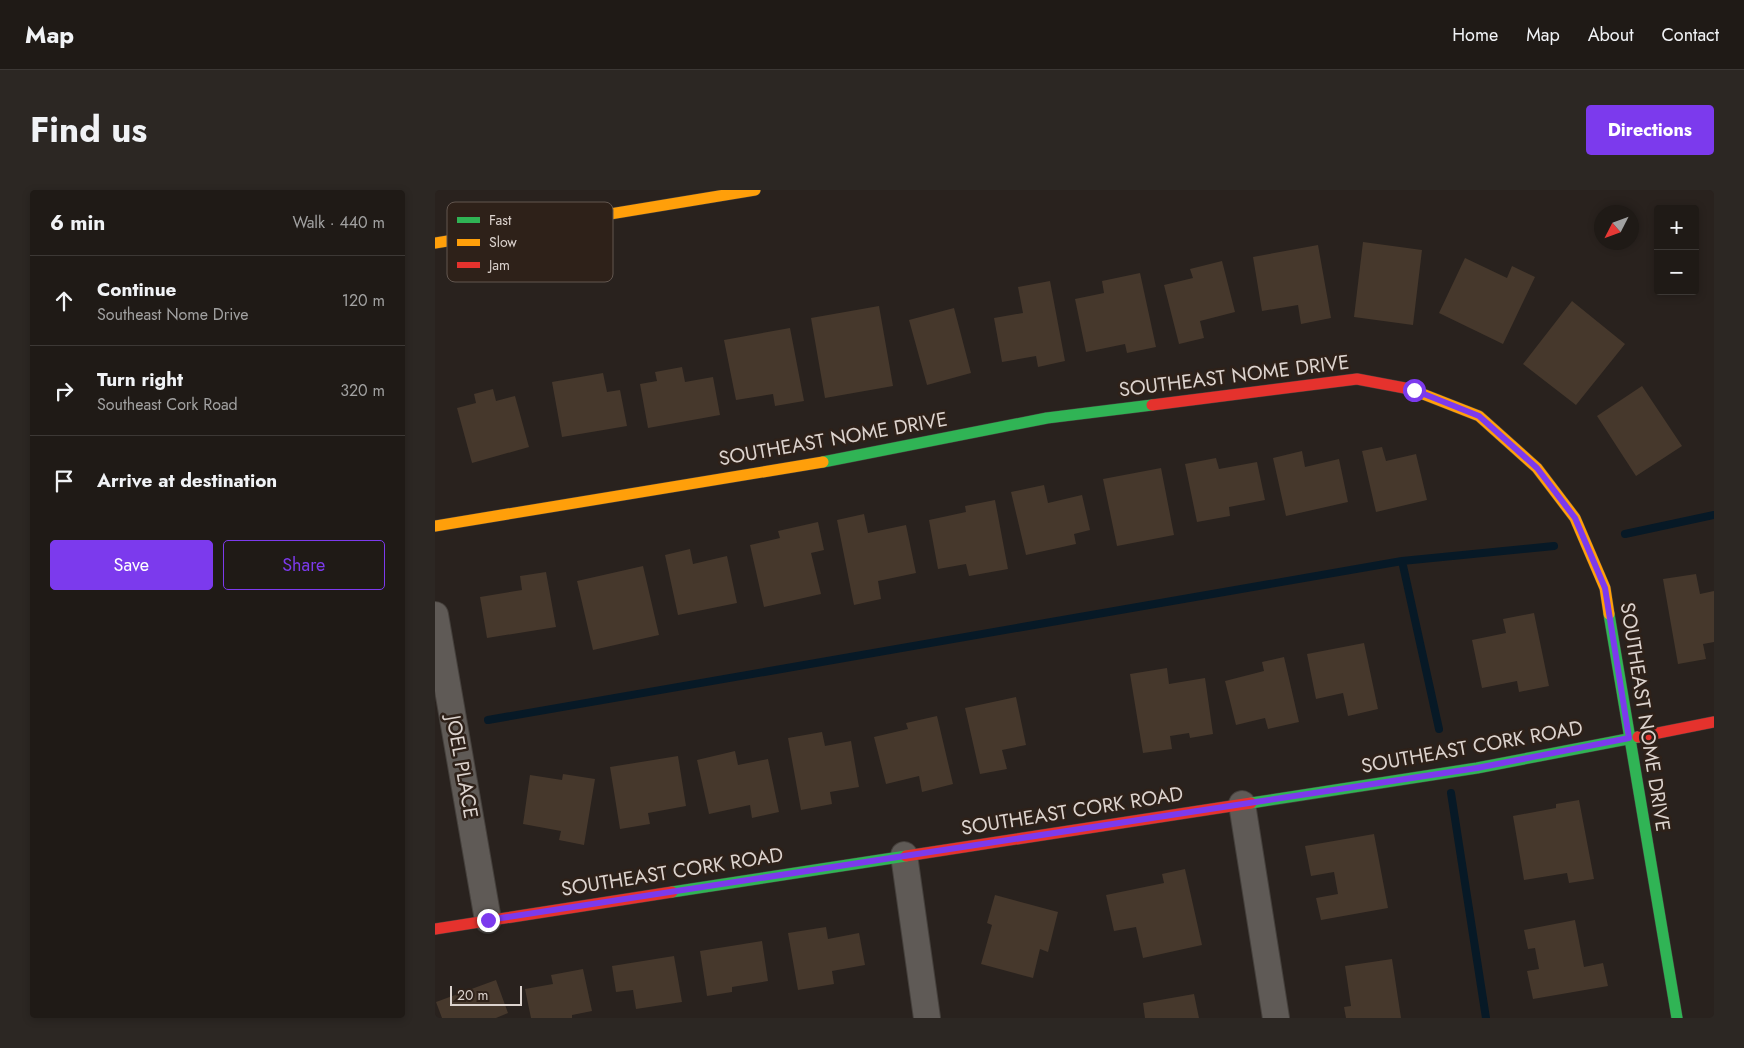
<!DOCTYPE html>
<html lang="en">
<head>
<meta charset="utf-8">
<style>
	body { margin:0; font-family:Jost,sans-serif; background:#2c2723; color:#f1f3f6 }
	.controls { position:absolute; right:15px; top:15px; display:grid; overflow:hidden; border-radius:5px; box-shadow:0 2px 8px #0003 }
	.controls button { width:45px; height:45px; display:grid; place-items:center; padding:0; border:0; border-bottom:1px solid #3c3835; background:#1f1a16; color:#f1f3f6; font:25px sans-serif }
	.compass { position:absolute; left:1159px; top:15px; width:45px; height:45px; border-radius:50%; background:#1f1a16; box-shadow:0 2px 8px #0003; rotate:228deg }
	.scale { position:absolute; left:15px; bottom:12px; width:72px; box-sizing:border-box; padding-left:5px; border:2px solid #dcd3ce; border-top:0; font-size:14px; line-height:18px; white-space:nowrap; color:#dcd3ce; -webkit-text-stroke:4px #2e2119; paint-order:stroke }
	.stop { position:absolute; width:15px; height:15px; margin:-11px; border:4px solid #7c3aed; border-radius:50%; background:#fff }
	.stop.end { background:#7c3aed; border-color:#fff; box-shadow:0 1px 5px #0008 }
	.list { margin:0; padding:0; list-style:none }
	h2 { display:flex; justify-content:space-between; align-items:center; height:65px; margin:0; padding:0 20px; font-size:21px }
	h2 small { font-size:16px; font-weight:400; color:#a1a1a1 }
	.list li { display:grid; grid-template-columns:32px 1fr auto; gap:15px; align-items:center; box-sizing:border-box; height:90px; padding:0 20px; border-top:1px solid #3c3835 }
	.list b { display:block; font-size:19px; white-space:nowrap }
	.list p { margin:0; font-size:16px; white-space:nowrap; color:#a1a1a1 }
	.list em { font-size:16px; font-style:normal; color:#a1a1a1 }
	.actions { display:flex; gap:10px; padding:15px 20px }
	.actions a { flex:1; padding:11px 0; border:1px solid #7c3aed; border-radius:5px; text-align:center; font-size:18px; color:#7c3aed }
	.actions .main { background:#7c3aed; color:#fff }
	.icon { flex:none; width:28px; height:28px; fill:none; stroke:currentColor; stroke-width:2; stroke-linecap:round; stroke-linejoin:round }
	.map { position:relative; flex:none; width:1279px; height:828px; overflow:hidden; border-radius:5px }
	header { display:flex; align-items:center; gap:30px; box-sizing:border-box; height:70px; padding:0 25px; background:#1f1a16; border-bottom:1px solid #3c3835 }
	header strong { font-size:24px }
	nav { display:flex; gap:28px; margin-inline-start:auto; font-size:18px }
	.intro { display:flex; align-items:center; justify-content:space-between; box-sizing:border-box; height:120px; padding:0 30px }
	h1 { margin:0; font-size:35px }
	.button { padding:12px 22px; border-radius:5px; background:#7c3aed; color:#fff; font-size:18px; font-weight:700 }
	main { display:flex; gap:30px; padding:0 30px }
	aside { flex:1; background:#1f1a16; border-radius:5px; box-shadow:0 2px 8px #0003 }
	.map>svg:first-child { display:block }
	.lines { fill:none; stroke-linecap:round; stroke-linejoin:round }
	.stream { stroke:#071926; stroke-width:8 }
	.building { fill:#46382c }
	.street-casing { stroke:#45403c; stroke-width:28 }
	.fast-casing { stroke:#45403c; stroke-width:12 }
	.slow-casing { stroke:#45403c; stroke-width:12 }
	.jam-casing { stroke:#45403c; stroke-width:12 }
	.street { stroke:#5f5a56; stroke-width:26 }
	.fast { stroke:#30b455; stroke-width:11 }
	.slow { stroke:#ff9f0a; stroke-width:11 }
	.jam { stroke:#e5322d; stroke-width:11 }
	.route { stroke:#7c3aed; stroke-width:6 }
	.labels { text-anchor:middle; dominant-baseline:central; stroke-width:5; stroke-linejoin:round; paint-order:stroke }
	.street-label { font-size:20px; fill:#dcd3ce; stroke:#2e2119 }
	.key { fill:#2e2119; stroke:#62564f; stroke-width:1 }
	.key-label { font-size:14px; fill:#dcd3ce }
</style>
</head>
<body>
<header>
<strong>Map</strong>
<nav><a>Home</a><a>Map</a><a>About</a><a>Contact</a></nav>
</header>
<div class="intro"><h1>Find us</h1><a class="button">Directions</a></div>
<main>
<aside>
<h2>6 min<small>Walk · 440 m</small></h2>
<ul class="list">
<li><svg class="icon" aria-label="ahead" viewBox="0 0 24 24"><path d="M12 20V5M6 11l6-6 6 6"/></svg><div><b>Continue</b><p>Southeast Nome Drive</p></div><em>120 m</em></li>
<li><svg class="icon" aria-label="right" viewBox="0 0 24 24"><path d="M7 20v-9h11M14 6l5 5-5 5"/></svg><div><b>Turn right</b><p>Southeast Cork Road</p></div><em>320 m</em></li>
<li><svg class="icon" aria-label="arrive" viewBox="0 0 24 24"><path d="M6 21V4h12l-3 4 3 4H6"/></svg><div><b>Arrive at destination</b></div></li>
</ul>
<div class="actions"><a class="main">Save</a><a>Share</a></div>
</aside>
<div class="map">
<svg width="1279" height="828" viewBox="0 0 1279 828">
	<rect width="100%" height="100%" fill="#29221e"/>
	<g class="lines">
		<path class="stream" d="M1190,344L1279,325
			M967,371L1004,539
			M53,530L967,371L1119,356
			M1016,603L1051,828"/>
	</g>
	<path class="building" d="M928,52L987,60L978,135L919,127Z
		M883,55L896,128L866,134L863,115L827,121L818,67Z
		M1030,68L1072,88L1077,76L1100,87L1068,154L1004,123Z
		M787,71L800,122L765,131L769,148L744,154L729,95L758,88L755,79Z
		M705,83L721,157L692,163L690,154L651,162L640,109L669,103L667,91Z
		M615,91L630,171L603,177L601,166L567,172L559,128L588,123L583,97Z
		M1137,111L1190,154L1141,215L1088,174Z
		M444,116L458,196L390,208L376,128Z
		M519,118L536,183L492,195L474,130Z
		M355,138L369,211L340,216L338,204L301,210L289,150Z
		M247,177L250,192L278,187L285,225L213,238L205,194L222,191L220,182Z
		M168,183L172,202L185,200L192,236L127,247L117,192Z
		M1207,196L1247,256L1201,286L1162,226Z
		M58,199L61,211L80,206L94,257L37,273L22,218L41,213L39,204Z
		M947,257L951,271L981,264L992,310L941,322L927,261Z
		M867,261L870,277L904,269L913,312L851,326L838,268Z
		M781,268L784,279L822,272L830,310L794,317L795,326L762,332L750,274Z
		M726,278L739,345L682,356L668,289Z
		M609,295L613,313L647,305L655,340L639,344L641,354L591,365L576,302Z
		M560,310L573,379L534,386L531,374L503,379L494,330L531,322L530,316Z
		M429,324L433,343L471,335L481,383L443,391L446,409L419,415L402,330Z
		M383,332L389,360L376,363L386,404L329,417L315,355L345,348L343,341Z
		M255,359L258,374L292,366L302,413L243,425L230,365Z
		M208,376L224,445L158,460L142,391Z
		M111,382L121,437L52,448L45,407L87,400L85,386Z
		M1261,384L1265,404L1279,401V452L1268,454L1271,469L1243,474L1228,389Z
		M1099,423L1114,496L1084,502L1082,491L1047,498L1037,450L1071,443L1068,429Z
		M929,453L943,519L913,526L908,503L881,509L872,464Z
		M849,467L864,532L833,539L830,528L801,535L790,491L829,481L827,472Z
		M732,478L734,494L770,488L778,544L755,548L754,543L735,546L737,559L708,563L695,484Z
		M581,507L591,555L567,560L572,579L545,584L530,518Z
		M502,526L518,594L487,602L484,586L451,594L439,547L473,539L471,533Z
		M387,542L390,556L416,551L424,597L395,602L397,614L366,620L353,548Z
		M300,561L303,575L333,569L344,622L317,628L315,615L274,624L262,570Z
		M243,566L251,616L213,623L215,634L185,639L175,577Z
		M128,584L160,589L149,655L124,650L126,641L88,634L95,585L127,590Z
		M1144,610L1159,689L1134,693L1132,683L1089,690L1078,626L1121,618V614Z
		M939,644L953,718L886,730L881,708L903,704L899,682L876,686L870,656Z
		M750,679L767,755L708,768L701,737L679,741L671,705L729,693L727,684Z
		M560,705L623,722L613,762L605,759L598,788L546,774L557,735L552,733Z
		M1140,730L1149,777L1168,773L1173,796L1098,809L1092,781L1104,779L1100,758L1093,759L1089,740Z
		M391,737L393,749L424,743L430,775L397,781L399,794L363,800L353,743Z
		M327,751L333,791L297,797V802L272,806L265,761Z
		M239,766L247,812L201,819L198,800L181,802L177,776Z
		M957,769L966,828H911L909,817L916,816L910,776Z
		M148,779L157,821L137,825V828H96L90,799L118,794L116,785Z
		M61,790L73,823L61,828H7L1,812Z
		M759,804L764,828H710L708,813Z"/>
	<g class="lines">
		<g class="street-casing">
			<path id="street" d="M0,425L53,730
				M807,614L841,828
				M469,665L492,828"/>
		</g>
		<g class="fast-casing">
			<path id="fast" d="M388,272L612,228L717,215
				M1174,424L1242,828
				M816,613L1042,578L1203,547
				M237,702L471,666"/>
		</g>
		<g class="slow-casing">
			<path id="slow" d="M0,53L320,0
				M975,199L1044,226L1102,278L1140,328L1170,398L1174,424
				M0,336L388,272"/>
		</g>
		<g class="jam-casing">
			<path id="jam" d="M717,215L922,189L975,199
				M1203,547L1279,532
				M471,666L816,613
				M0,739L237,702"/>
		</g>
		<use href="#street" class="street"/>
		<use href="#fast" class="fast"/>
		<use href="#slow" class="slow"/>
		<use href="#jam" class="jam"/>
	</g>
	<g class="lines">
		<path class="route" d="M53,730L1042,578L1194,548L1170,398L1140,328L1102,278L1044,226L979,200"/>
	</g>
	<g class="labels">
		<g class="street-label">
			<text transform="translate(799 186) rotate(-7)">SOUTHEAST NOME DRIVE</text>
			<text transform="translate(398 249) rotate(-10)">SOUTHEAST NOME DRIVE</text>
			<text transform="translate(1210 527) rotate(81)">SOUTHEAST NOME DRIVE</text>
			<text transform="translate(1037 557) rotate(-10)">SOUTHEAST CORK ROAD</text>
			<text transform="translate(27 577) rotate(80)">JOEL PLACE</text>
			<text transform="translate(637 621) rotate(-9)">SOUTHEAST CORK ROAD</text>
			<text transform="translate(237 682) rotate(-9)">SOUTHEAST CORK ROAD</text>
		</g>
	</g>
	<rect x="12" y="12" width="166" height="80" rx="8" class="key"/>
	<rect x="22" y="27" width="23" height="6" fill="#30b455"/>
	<rect x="22" y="49" width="23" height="7" fill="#ff9f0a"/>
	<rect x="22" y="72" width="23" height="6" fill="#e5322d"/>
	<g class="key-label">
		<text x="54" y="35">Fast</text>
		<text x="54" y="57">Slow</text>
		<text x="54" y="80">Jam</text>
	</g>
</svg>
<div class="controls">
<button>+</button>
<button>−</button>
</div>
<svg class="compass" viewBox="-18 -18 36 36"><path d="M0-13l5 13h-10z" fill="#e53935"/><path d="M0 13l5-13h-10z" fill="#a1a1a1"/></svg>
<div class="scale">20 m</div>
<div class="stop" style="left:979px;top:200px"></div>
<div class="stop end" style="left:53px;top:730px"></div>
</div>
</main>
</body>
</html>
